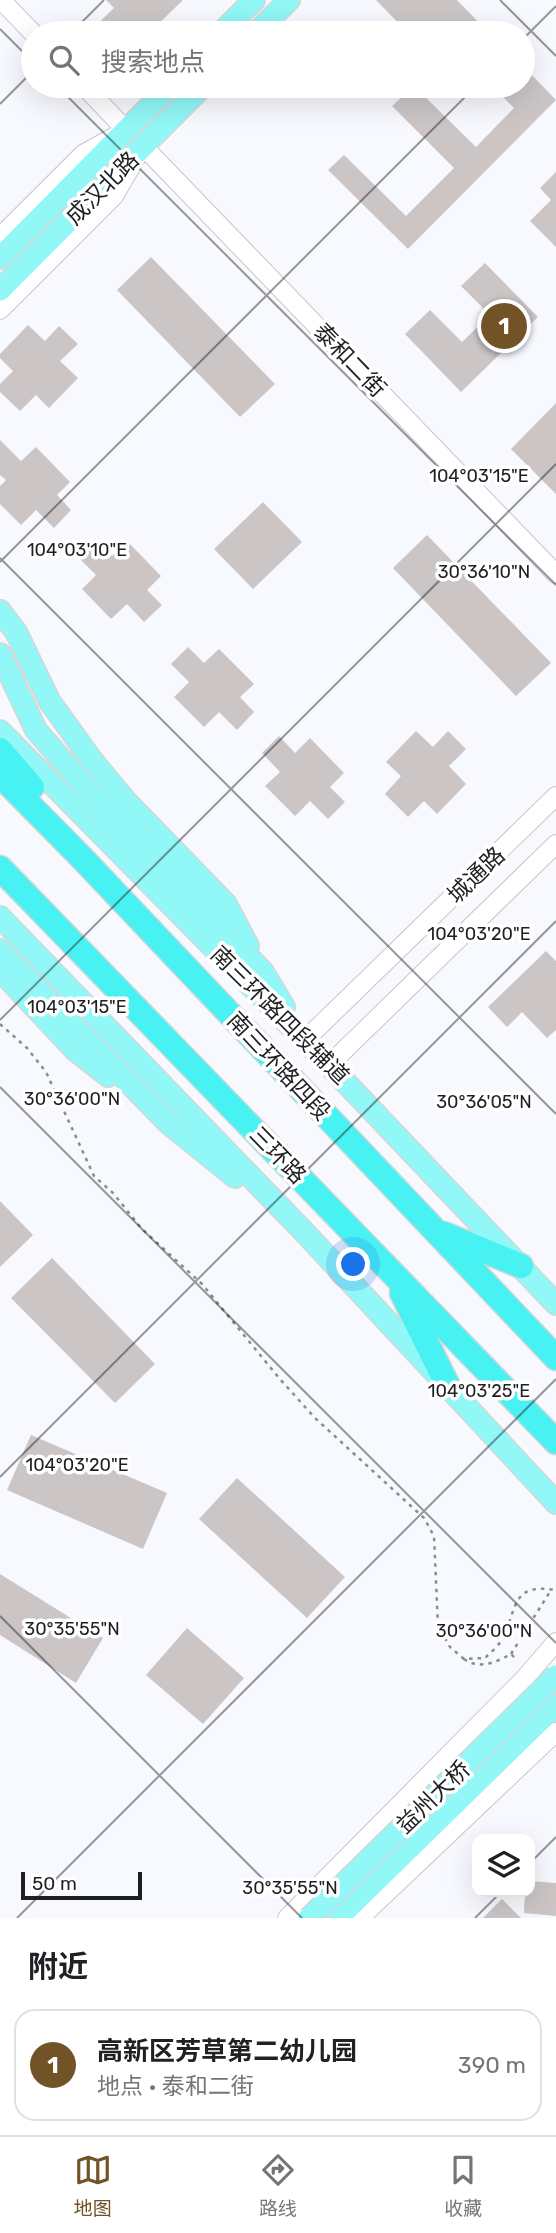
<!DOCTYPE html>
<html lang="zh">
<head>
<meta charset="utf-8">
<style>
	body { margin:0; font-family:Rubik,"Noto Sans SC",sans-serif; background:#f6f6f6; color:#202124 }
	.controls { position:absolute; right:21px; bottom:21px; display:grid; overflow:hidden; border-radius:14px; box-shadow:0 7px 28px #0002 }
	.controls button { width:63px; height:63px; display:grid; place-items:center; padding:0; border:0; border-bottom:2px solid #e0e0e0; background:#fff; color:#202124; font:35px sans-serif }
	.scale { position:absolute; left:21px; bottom:18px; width:121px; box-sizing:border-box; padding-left:7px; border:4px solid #1e1f21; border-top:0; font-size:19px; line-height:24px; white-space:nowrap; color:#1e1f21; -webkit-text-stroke:5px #fff; paint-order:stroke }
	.you { position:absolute; left:354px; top:1265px; width:24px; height:24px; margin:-18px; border:5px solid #fff; border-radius:50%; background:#1a73e8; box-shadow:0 0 0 10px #1a73e833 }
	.badge { display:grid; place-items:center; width:46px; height:46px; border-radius:50%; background:#715327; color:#fff; font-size:23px; font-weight:700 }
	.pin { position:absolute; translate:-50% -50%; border:4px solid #fff; box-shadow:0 2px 7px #0006 }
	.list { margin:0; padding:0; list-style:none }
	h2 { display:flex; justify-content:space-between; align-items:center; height:91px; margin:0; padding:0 28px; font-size:30px }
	h2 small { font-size:23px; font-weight:400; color:#757577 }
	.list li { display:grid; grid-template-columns:46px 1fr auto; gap:21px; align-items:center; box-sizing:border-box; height:112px; margin:0 14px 14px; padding:0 14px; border:2px solid #e0e0e0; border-radius:21px }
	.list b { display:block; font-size:26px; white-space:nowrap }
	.list p { margin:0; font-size:23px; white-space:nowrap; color:#757577 }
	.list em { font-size:23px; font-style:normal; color:#757577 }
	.icon { flex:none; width:38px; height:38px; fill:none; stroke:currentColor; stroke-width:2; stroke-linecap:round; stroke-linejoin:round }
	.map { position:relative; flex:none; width:556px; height:1918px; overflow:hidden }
	.search { position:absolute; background:#fff; box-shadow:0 7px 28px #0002; left:21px; right:21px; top:21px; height:77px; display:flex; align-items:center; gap:18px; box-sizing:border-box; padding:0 24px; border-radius:38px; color:#757577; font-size:26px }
	.sheet { height:217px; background:#fff }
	nav { display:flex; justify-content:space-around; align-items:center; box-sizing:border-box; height:98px; border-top:2px solid #e0e0e0; background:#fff; font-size:19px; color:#757577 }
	nav a { display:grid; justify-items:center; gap:4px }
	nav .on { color:#715327 }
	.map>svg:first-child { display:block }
	.building { fill:#cbc5c6 }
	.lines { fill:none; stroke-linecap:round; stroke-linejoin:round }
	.minor-casing { stroke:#c5c7cc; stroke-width:20 }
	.major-casing { stroke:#d6d7d7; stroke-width:24 }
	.highway-casing { stroke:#d6d7d7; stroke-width:27 }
	.path { stroke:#8a8c90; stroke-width:2.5; stroke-dasharray:3.5 5; stroke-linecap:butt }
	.minor { stroke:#fff; stroke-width:18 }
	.major { stroke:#91f7f7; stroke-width:21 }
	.highway { stroke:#48f1f2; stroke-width:24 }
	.major-bridge-casing { stroke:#d6d7d7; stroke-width:24; stroke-linecap:butt }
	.major-bridge { stroke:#91f7f7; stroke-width:21 }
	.ticks { fill:none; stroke:#1e1f21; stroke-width:2; stroke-opacity:0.45 }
	.labels { text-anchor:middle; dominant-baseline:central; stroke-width:7; stroke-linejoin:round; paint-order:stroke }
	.street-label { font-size:23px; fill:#1e1f21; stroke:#fff }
	.ticks-label { font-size:18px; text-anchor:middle; fill:#1e1f21; stroke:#fff; stroke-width:7; stroke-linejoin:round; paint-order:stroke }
</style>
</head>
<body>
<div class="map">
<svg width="556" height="1918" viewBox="0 0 556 1918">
	<rect width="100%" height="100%" fill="#f7f9ff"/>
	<path class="building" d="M106,0H183L149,33H88L114,8Z
		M376,0H457L489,33H408Z
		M523,66L556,100L408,249L328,170L344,155L406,216L454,168L392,106L414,86L476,147L514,108L492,86H523Z
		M556,172V247L530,221L551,200L540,188Z
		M151,257L275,384L240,417L117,290Z
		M485,263L538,317L461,392L405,334L430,310L462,342L490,315L461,286Z
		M28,325L45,341L59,326L78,344L60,361L78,378L49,408L36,395L20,411L0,392V384L13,371L0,358V354Z
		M556,403V494L511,449Z
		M0,440L21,461L36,447L70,482L57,495L71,510L54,528L36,510L21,525L0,504V486L6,480L0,475Z
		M263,502L302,542L253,589L214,549Z
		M427,535L551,663L516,696L393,568Z
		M95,539L112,556L127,541L161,576L147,590L162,605L144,622L127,604L111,619L82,589L96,575L78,557Z
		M188,647L204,663L219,649L254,684L240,697L254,712L237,730L219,712L204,727L174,697L189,682L171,664Z
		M416,731L433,747L448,731L466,749L449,766L466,784L437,814L424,801L408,817L385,794L401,776L386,762Z
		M279,736L295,753L310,738L344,773L330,787L345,802L328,819L310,801L295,816L265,786L280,772L262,753Z
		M546,951L556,961V1030L547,1038L522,1012L507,1027L488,1007Z
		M0,1201L33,1235L0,1267Z
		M52,1258L155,1364L115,1403L11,1298Z
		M31,1435L167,1493L143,1549L7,1490Z
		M237,1478L345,1577L307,1618L199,1519Z
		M0,1574L103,1638L76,1683L0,1635Z
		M187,1628L244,1678L203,1724L146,1675Z
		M530,1881L556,1883V1916L524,1913L525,1892H530Z
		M502,1899L521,1918H483Z"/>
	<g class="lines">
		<g class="minor-casing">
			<path id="minor" d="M1,0L33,33
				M0,237L83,154L126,130L84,86
				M0,310L114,196L143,146L556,574
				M305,1040L556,796
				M329,1065L556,844
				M287,1918L524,1679L556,1642
				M360,1918L556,1732"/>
		</g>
		<g class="major-casing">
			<path id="major" d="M221,33L254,0
				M256,33L289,0
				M0,258L170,86
				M0,290L203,86
				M0,611L16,632L50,702L91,759L125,800L226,904L248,946
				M0,654L36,730L88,790L263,972L284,1007
				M0,731L329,1065L556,1304
				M0,917L307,1235L556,1503
				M0,950L168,1123L235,1177
				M0,970L75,1050L108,1076
				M338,1918L556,1705"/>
		</g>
		<g class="highway-casing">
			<path id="highway" d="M0,750L32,787
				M0,775L81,857L556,1358
				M0,868L556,1442
				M444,1234L521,1266
				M402,1293L448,1386"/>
		</g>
		<path class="path" d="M0,1024L27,1048L46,1072L94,1176L113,1193L142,1229L202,1284L279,1378L315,1418L424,1518L434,1536L438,1626L450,1647L464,1659L485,1658C491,1652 500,1645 503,1637C518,1607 511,1583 556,1590
			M511,1654L551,1590
			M464,1659C479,1670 497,1662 511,1654L517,1660"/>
		<use href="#minor" class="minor"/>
		<use href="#major" class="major"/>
		<use href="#highway" class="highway"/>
		<g class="major-bridge-casing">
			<path id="major-bridge" d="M309,1918L556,1676"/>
		</g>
		<use href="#major-bridge" class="major-bridge"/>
	</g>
	<path class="ticks" d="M500,0L556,56M0,29L33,62M71,33L104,0M523,39L556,6M57,86L556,585M0,104L33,71M0,558L556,1114M0,562L476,86M0,1020L556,464M0,1087L556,1643M0,1477L556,921M0,1616L302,1918M530,1863L556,1837M17,1918L556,1379M475,1918L501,1892"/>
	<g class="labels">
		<g class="street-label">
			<text transform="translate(102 188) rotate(-45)">成汉北路</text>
			<text transform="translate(350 360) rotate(46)">泰和二街</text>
			<text transform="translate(476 875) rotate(-44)">城通路</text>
			<text transform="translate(280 1015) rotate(45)">南三环路四段辅道</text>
			<text transform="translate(279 1066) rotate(47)">南三环路四段</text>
			<text transform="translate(278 1155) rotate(46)">三环路</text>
			<text transform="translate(433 1797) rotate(-44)">益州大桥</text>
		</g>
	</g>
	<g class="ticks-label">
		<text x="479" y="482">104°03'15"E</text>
		<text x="77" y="556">104°03'10"E</text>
		<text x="484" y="578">30°36'10"N</text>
		<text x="479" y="940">104°03'20"E</text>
		<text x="77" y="1013">104°03'15"E</text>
		<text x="72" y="1105">30°36'00"N</text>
		<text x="484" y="1108">30°36'05"N</text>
		<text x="479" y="1397">104°03'25"E</text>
		<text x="77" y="1471">104°03'20"E</text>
		<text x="72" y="1635">30°35'55"N</text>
		<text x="484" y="1637">30°36'00"N</text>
		<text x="290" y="1894">30°35'55"N</text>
	</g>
</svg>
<div class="controls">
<button><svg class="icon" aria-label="layers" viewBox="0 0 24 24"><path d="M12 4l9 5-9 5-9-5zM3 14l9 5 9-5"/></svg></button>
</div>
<div class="scale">50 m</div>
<div class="you"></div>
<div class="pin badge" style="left:504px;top:326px">1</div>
<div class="search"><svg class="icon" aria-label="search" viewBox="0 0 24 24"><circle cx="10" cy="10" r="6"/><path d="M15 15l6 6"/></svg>搜索地点</div>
</div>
<section class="sheet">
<h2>附近<small></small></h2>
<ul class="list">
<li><span class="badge">1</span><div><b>高新区芳草第二幼儿园</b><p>地点 · 泰和二街</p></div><em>390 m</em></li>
</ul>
</section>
<nav>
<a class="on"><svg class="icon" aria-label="map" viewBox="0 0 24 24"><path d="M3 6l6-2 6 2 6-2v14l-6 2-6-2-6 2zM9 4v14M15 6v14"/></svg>地图</a>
<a><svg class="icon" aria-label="directions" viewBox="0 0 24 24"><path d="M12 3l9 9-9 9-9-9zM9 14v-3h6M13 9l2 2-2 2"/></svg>路线</a>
<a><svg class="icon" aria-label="saved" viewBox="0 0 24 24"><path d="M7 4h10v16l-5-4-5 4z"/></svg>收藏</a>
</nav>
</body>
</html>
